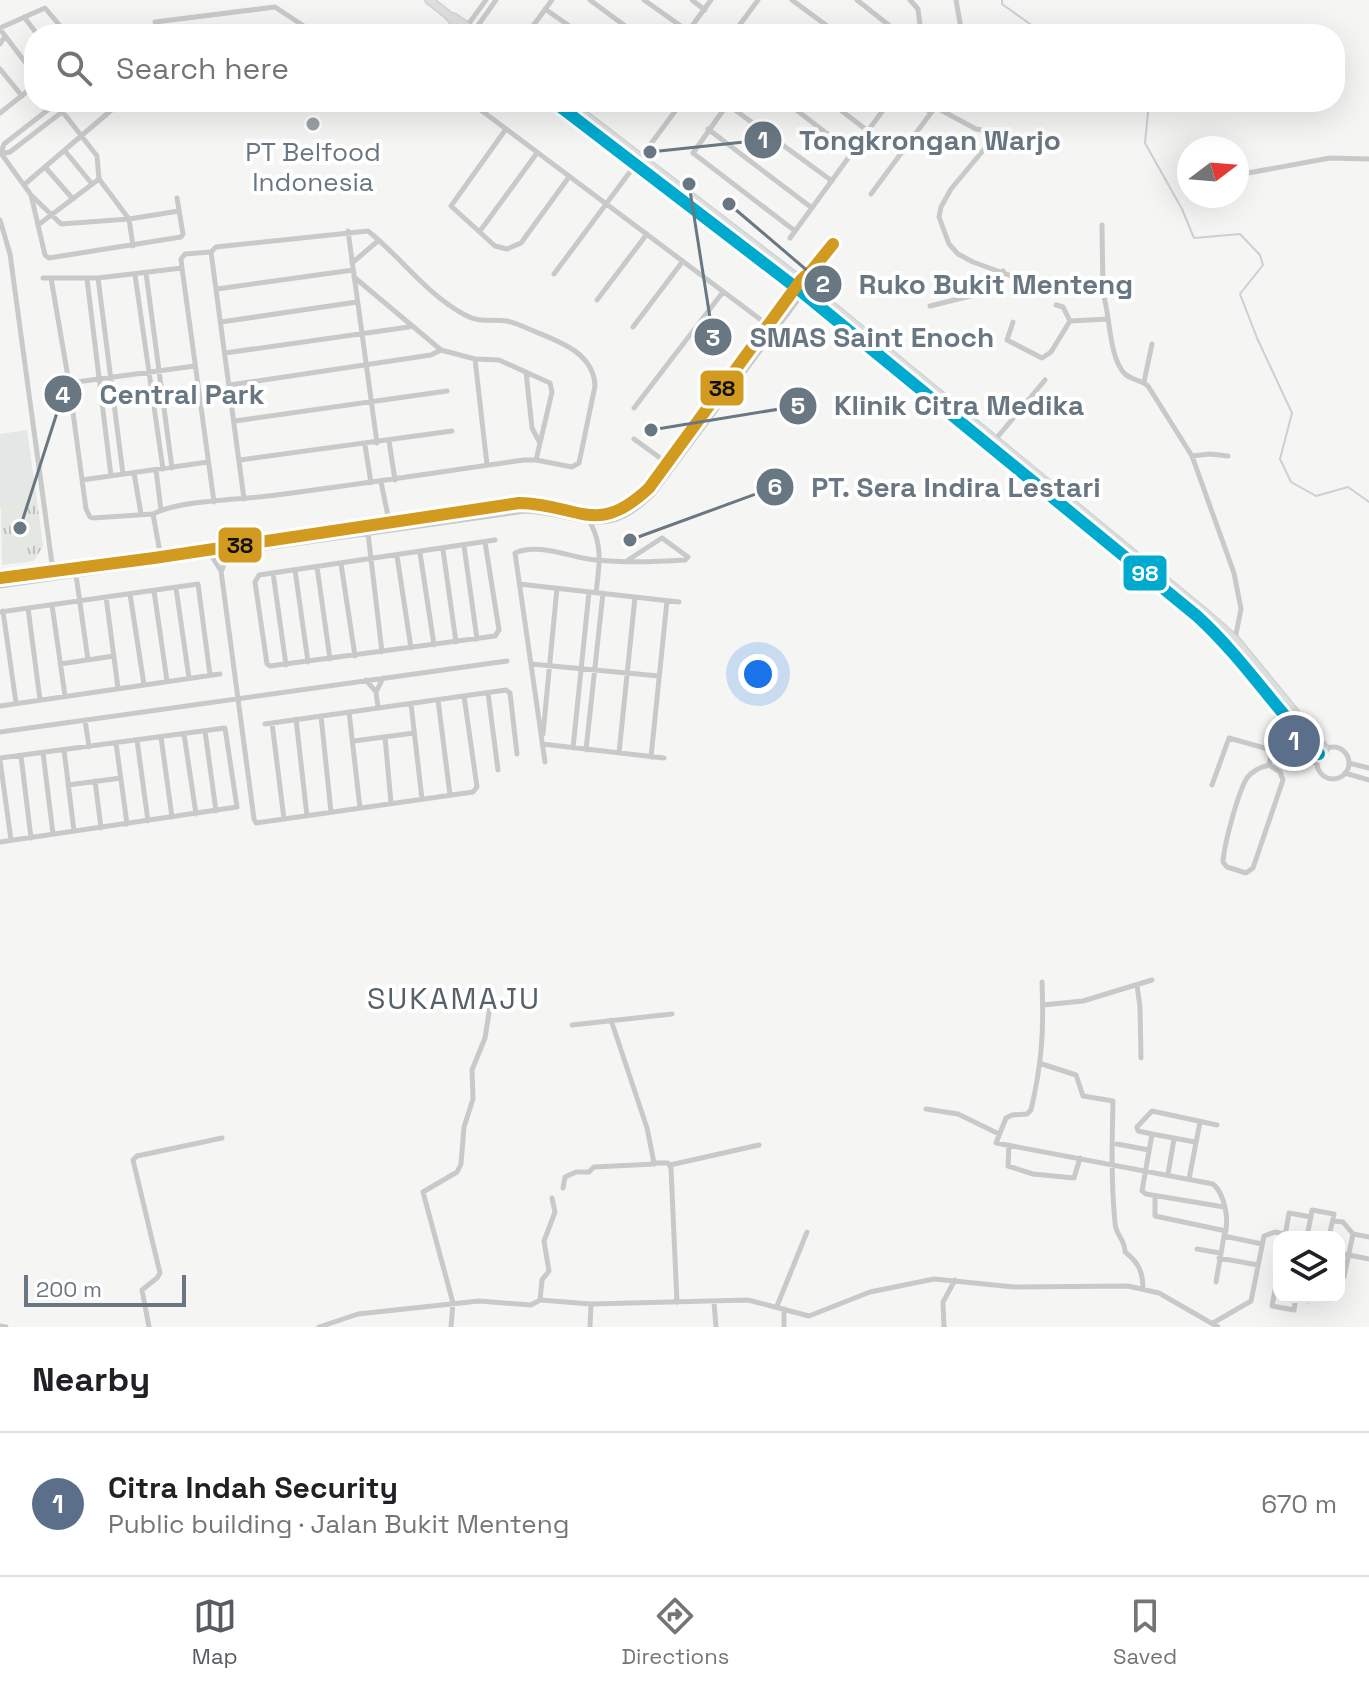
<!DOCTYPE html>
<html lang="en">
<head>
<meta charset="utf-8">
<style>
	body { margin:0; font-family:"Space Grotesk",sans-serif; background:#f6f6f6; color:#202124 }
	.controls { position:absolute; right:24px; bottom:24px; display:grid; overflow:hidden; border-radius:16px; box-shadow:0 8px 32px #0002 }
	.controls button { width:72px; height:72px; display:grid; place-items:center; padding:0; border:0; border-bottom:2px solid #e0e0e0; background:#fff; color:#202124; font:40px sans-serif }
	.compass { position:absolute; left:1177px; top:136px; width:72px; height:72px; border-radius:50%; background:#fff; box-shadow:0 8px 32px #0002; rotate:74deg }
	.scale { position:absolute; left:24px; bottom:20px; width:162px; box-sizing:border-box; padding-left:8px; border:4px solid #687782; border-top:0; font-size:22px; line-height:28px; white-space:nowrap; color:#687782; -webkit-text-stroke:6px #fff; paint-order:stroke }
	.you { position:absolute; left:758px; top:674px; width:28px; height:28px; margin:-20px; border:6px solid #fff; border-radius:50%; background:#1a73e8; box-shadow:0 0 0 12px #1a73e833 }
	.badge { display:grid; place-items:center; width:52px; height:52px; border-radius:50%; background:#565c60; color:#fff; font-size:26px; font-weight:700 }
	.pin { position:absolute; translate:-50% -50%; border:4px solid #fff; box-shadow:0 2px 8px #0006 }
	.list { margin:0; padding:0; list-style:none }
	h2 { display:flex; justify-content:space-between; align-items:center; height:104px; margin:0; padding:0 32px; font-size:34px }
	h2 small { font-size:26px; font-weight:400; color:#757577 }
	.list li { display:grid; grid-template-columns:52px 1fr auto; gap:24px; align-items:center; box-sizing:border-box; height:144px; padding:0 32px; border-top:2px solid #e0e0e0 }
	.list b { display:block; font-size:30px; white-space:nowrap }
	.list p { margin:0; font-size:26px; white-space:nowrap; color:#757577 }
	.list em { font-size:26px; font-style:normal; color:#757577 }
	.icon { flex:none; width:44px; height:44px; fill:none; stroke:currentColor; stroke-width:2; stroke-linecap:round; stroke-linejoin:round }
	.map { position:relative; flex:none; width:1369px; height:1327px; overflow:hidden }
	.search { position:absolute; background:#fff; box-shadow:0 8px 32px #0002; left:24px; right:24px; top:24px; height:88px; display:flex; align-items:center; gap:20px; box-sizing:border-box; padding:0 28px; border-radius:32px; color:#757577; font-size:30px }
	.sheet { height:248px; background:#fff }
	nav { display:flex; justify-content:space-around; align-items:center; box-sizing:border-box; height:112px; border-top:2px solid #e0e0e0; background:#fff; font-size:22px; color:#757577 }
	nav a { display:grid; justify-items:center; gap:4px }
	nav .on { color:#565c60 }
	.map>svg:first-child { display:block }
	.built { fill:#e5e7e7 }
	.grass { fill:url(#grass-tufts) }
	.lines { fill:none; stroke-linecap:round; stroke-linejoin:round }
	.stream { stroke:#c9d1d3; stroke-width:2 }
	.secondary-casing { stroke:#d1d2d2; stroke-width:10 }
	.street { stroke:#c8caca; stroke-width:5 }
	.secondary { stroke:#dddedf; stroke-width:7 }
	.bus-1-casing { stroke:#fff; stroke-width:18 }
	.bus-2-casing { stroke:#fff; stroke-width:18 }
	.bus-1 { stroke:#00a9ce; stroke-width:12 }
	.bus-2 { stroke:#d39a20; stroke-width:12 }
	.poi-dot { fill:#99a3aa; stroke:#fff; stroke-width:3 }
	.labels { text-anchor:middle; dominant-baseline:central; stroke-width:8; stroke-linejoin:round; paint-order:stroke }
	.poi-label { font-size:26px; fill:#687782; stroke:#fff }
	.quarter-label { font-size:30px; letter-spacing:2px; fill:#556068; stroke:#fff }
	.leader { fill:none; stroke:#687782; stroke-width:3 }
	.callout-dot { fill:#687782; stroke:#fff; stroke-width:3 }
	.mark-label { font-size:24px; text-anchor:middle; font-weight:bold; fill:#fff }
	.callout-label { font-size:28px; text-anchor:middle; font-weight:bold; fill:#687782; stroke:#fff; stroke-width:8; stroke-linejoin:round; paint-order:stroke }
	.line-badge { stroke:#fff; stroke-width:3 }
	.badge-label { font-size:22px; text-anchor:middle; font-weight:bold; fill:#fff }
	.pale-badge-label { font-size:22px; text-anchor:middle; font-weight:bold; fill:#111 }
</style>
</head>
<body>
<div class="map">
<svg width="1369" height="1327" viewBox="0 0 1369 1327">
	<defs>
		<pattern id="grass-tufts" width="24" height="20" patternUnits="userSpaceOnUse" patternTransform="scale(2)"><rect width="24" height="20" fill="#e4e7e2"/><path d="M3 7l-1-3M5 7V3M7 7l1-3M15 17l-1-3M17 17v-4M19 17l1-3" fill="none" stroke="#bdc0bd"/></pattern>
	</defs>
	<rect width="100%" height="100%" fill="#f5f5f4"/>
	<path class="built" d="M27,430L37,500L2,505L0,510V434Z"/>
	<path class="grass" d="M37,500L43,546L34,561L2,565L1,505Z"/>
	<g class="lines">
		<path class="stream" d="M1002,0V4L1044,34
			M1149,102L1145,143L1182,209L1194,238L1240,234L1260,255L1263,265L1240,294L1257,338L1292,413L1280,459L1291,482L1316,496L1348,487L1369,502"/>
		<g class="secondary-casing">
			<path id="secondary" d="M429,0L447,14L465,34
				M453,17L479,34
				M554,102L803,293L1197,616C1243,658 1276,710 1319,754
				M568,102L808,286L1203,611L1235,639L1325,749"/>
		</g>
		<path class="street" d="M590,0L636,34
			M644,0L688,31
			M692,0L705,10
			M792,0L838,34
			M857,0L900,34
			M910,0L918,9L921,34
			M956,0L962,34
			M545,9L581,34
			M24,17L37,34
			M155,22L275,7L316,34
			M467,26L486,0
			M0,28L45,8L67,34
			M0,29L34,74
			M472,34L496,0
			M527,34L552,0
			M686,34L711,0
			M733,34L758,0
			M0,44L5,36
			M0,69L22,96
			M55,102L97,156L99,179L129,219L133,246
			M470,102L768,325
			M627,102H634
			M724,102L832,181
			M729,102L693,153L795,231
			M786,102L852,153
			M830,102L868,131
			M873,102L883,110
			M917,102L931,113
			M935,107L976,129L994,132L996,135L951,189L941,207L939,217L949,244L958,254L973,262L1028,282L1057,289H1096L1103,293C1110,314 1109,359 1125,374C1132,380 1141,380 1148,386L1192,456L1234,573L1241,609L1235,639
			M0,113L34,86
			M506,129L451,206L495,246L507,249L521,243L569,177
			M708,129L812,208
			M65,151L92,184
			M0,152L31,195L61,224L129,219L179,211
			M1,153L4,144L58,102
			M1,154L10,152L75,102
			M45,167L73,199
			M1237,175L1330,158L1369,159
			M25,184L115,107L117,102
			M871,194L939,102
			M31,195L45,255L49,258L181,237L183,234L177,198
			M0,220L10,254L53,571
			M38,225L99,179
			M1102,225L1103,292
			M348,231L377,443
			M480,231L537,153
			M790,238L889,102
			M211,252L244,499
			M352,263L379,240
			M146,273L172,468
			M554,274L682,102
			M135,275L163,469
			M354,277L441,350L475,359L499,360L550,383L552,392L536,460
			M43,278H98L182,268
			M51,278L69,383L86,509L90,517L93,518L153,514C181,500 236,500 268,496C354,485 439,472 524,460H536L572,467L579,463L595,386C594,354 561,342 536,332C526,328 517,323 507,321C492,319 479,323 465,315C427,295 401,257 368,231L216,247L211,252L185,254L181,259L182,268L214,502
			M98,278L123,474
			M87,279L111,476
			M217,289L353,270
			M597,300L647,234
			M1056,305L1063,307L1070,321L1108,319
			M930,306L995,290L1000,284L1003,271
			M221,322L357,302
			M1013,322L1007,340L1042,358L1051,352L1070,321
			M633,327L683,261
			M225,353L409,327
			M475,359L487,465
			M526,372L532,428L540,443
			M1144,382L1152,344
			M69,383L195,366
			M230,385L431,355L441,350
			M634,408L723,292
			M235,421L447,391
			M634,439L667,463
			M995,440L1045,380
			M389,441L395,480
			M365,445L371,483
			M1192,456L1210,454L1228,456
			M240,460L452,431
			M156,470L161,510
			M134,473L141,514
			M82,480L208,462
			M381,482L388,516L394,521
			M153,514L159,547L166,558
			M591,524C603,547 599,567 596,593
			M367,525L382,652
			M485,542L499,630L495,636L270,666L267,664L255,582L259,575L495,540
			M464,546L477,639
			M443,550L456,642
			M420,553L434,645
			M211,555L221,571L254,819L256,823L473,792L477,787L464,696
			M397,556L411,648
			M341,564L355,656
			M317,567L330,659
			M222,570L229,550
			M295,570L308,662
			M273,573L286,665
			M76,575L88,660
			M0,578L154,558L519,503C579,504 596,538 649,488L801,280L812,270L833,244
			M519,584L679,602
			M0,586L525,511C583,514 605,543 654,493L803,293L812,272
			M176,588L189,678
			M154,591L167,681
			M130,594L144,685
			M106,597L118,688
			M52,605L65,696
			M28,608L40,700
			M3,611L16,703
			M0,612L198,584L210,675
			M60,664L114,656
			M531,664L659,676
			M366,680L376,692
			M488,693L498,770
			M438,700L450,795
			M411,704L422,799
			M0,706L220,674
			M378,707L376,692L383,678
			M349,712L360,808
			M321,716L331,812
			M296,719L307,816
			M85,720L89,747
			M272,723L284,819
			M265,724L506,690L510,693L517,754
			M205,731L216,811
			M0,732L507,661
			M184,734L196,814
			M543,734L557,588
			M161,737L172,817
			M385,737L391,803
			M137,740L148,821
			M354,741L414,733
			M116,743L127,824
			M542,744L664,758
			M1317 763a16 16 0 1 1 32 0a16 16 0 1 1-32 0Z
			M573,748L589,592
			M64,750L74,831
			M586,750L603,593
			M43,753L53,834
			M619,753L635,597
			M21,756L31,838
			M651,757L667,601
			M0,758L225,728L237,807L0,842
			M0,760L11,840
			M545,762L515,553C538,542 572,558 596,560C626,563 655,562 685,560L688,557L662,538L628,560
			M1349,763L1369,768
			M1269,765C1261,767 1252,771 1247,778C1238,792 1224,845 1223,862L1227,867L1246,873L1253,868L1283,780L1280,772L1269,765L1272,750
			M1345,773L1369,780
			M95,781L101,828
			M68,785L121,778
			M1212,785L1229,738L1317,763
			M1042,982C1044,1030 1042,1063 1031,1110L1027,1114L1012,1115L1006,1118L996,1143L1213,1184C1225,1194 1230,1222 1224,1236L1262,1244
			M1137,985L1140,1007L1141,1058
			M1043,1005L1083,1001L1152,980
			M611,1020L647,1128L654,1163H668L671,1168L677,1303
			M572,1025L672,1014
			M1042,1064L1076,1075L1083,1096L1113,1101C1112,1143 1111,1181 1115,1223C1116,1236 1125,1239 1125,1252C1138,1262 1143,1271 1143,1289
			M926,1109L958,1114L999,1134
			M1152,1134L1138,1131L1137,1127L1152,1111L1217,1125
			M1195,1142L1152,1134L1142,1191L1146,1194L1224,1207
			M1117,1144L1149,1150
			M1009,1145L1008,1166L1033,1174L1074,1178L1080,1158
			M670,1165L759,1145
			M1168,1174L1174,1139
			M1189,1179L1200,1122
			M563,1188L565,1177L576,1172H589L594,1167L655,1164
			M1155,1196V1216L1226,1231
			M1333,1221L1343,1222L1353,1234L1369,1237
			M1285,1236L1289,1213L1311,1217
			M1307,1237L1312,1210L1334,1214L1329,1237
			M1197,1249L1220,1253
			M1339,1253L1369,1259
			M1219,1258L1258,1265
			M1279,1269L1272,1306L1294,1310L1296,1297
			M1339,1277H1344L1353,1234
			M1216,1282L1224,1236
			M1296,1299L1308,1301L1314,1297
			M540,1300L542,1280L549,1271L544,1241L555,1212L552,1198
			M714,1302L716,1327
			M777,1306L807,1232
			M1213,1323L1251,1301L1264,1236L1275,1232L1285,1234
			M0,1326L6,1327
			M149,1327L142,1290L157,1278L160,1273L133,1160L137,1156L222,1138
			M319,1327L358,1314L479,1301L531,1305L540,1300L591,1304L748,1300L809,1316L870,1292L934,1279L1014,1287L1128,1286L1159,1293L1218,1327
			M451,1327L453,1303L423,1192L457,1172L461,1164L464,1127L473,1099L472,1070L485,1038L492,994
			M590,1327L591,1304
			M784,1327V1309
			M944,1327L943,1302L955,1280"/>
		<use href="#secondary" class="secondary"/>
		<g class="bus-1-casing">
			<path id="bus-1" d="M554,102L803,293L1197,616C1243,658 1276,710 1319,754"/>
		</g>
		<g class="bus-2-casing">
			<path id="bus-2" d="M0,578L154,558L519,503C579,504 596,538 649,488L801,280L812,270L833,244"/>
		</g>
		<use href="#bus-1" class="bus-1"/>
		<use href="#bus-2" class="bus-2"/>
	</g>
	<circle class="poi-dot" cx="313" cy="124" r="8"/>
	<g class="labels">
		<g class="poi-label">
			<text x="313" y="152">PT Belfood<tspan x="313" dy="30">Indonesia</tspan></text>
		</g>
		<g class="quarter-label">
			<text x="454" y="998">SUKAMAJU</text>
		</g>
	</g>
	<path class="leader" d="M650 152L763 140M729 204L823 284M689 184L713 337M20 528L63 394M651 430L798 406M630 540L775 487"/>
	<g class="callout-dot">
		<circle cx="650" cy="152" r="8"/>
		<circle cx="729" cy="204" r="8"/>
		<circle cx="689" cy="184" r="8"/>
		<circle cx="20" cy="528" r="8"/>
		<circle cx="651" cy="430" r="8"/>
		<circle cx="630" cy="540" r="8"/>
		<circle cx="763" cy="140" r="20"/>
		<circle cx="823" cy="284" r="20"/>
		<circle cx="713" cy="337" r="20"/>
		<circle cx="63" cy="394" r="20"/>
		<circle cx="798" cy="406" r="20"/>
		<circle cx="775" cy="487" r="20"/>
	</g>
	<g class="mark-label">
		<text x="763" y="148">1</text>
		<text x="823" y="292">2</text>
		<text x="713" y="346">3</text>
		<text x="63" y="403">4</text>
		<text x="798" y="414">5</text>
		<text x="775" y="495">6</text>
	</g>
	<g class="callout-label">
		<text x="930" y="150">Tongkrongan Warjo</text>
		<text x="996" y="294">Ruko Bukit Menteng</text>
		<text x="872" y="347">SMAS Saint Enoch</text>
		<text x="182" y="404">Central Park</text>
		<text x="959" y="415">Klinik Citra Medika</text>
		<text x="956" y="497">PT. Sera Indira Lestari</text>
	</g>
	<g class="line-badge">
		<rect x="699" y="369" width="46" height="38" rx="8" fill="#d39a20"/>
		<rect x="217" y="526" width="46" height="38" rx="8" fill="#d39a20"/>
		<rect x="1122" y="554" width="46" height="38" rx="8" fill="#00a9ce"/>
	</g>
	<g class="badge-label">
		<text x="1145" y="581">98</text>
	</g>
	<g class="pale-badge-label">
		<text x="722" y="396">38</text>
		<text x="240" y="553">38</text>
	</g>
</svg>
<div class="controls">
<button><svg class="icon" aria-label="layers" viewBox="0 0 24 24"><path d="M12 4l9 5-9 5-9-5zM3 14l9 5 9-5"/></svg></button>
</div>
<svg class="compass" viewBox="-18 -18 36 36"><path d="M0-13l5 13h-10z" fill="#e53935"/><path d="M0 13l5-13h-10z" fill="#757577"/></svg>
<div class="scale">200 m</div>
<div class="you"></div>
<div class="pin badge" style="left:1294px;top:741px;background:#5c6f8a">1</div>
<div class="search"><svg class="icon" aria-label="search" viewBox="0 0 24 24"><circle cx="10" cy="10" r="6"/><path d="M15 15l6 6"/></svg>Search here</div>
</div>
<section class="sheet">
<h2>Nearby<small></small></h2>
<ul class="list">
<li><span class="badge" style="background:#5c6f8a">1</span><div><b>Citra Indah Security</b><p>Public building · Jalan Bukit Menteng</p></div><em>670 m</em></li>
</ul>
</section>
<nav>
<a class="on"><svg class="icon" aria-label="map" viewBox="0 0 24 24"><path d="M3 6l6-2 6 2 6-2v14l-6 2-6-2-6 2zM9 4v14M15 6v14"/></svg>Map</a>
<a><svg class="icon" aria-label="directions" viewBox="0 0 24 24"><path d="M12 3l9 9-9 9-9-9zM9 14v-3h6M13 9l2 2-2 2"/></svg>Directions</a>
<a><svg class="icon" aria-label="saved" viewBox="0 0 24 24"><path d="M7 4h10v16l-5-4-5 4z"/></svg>Saved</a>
</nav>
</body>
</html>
